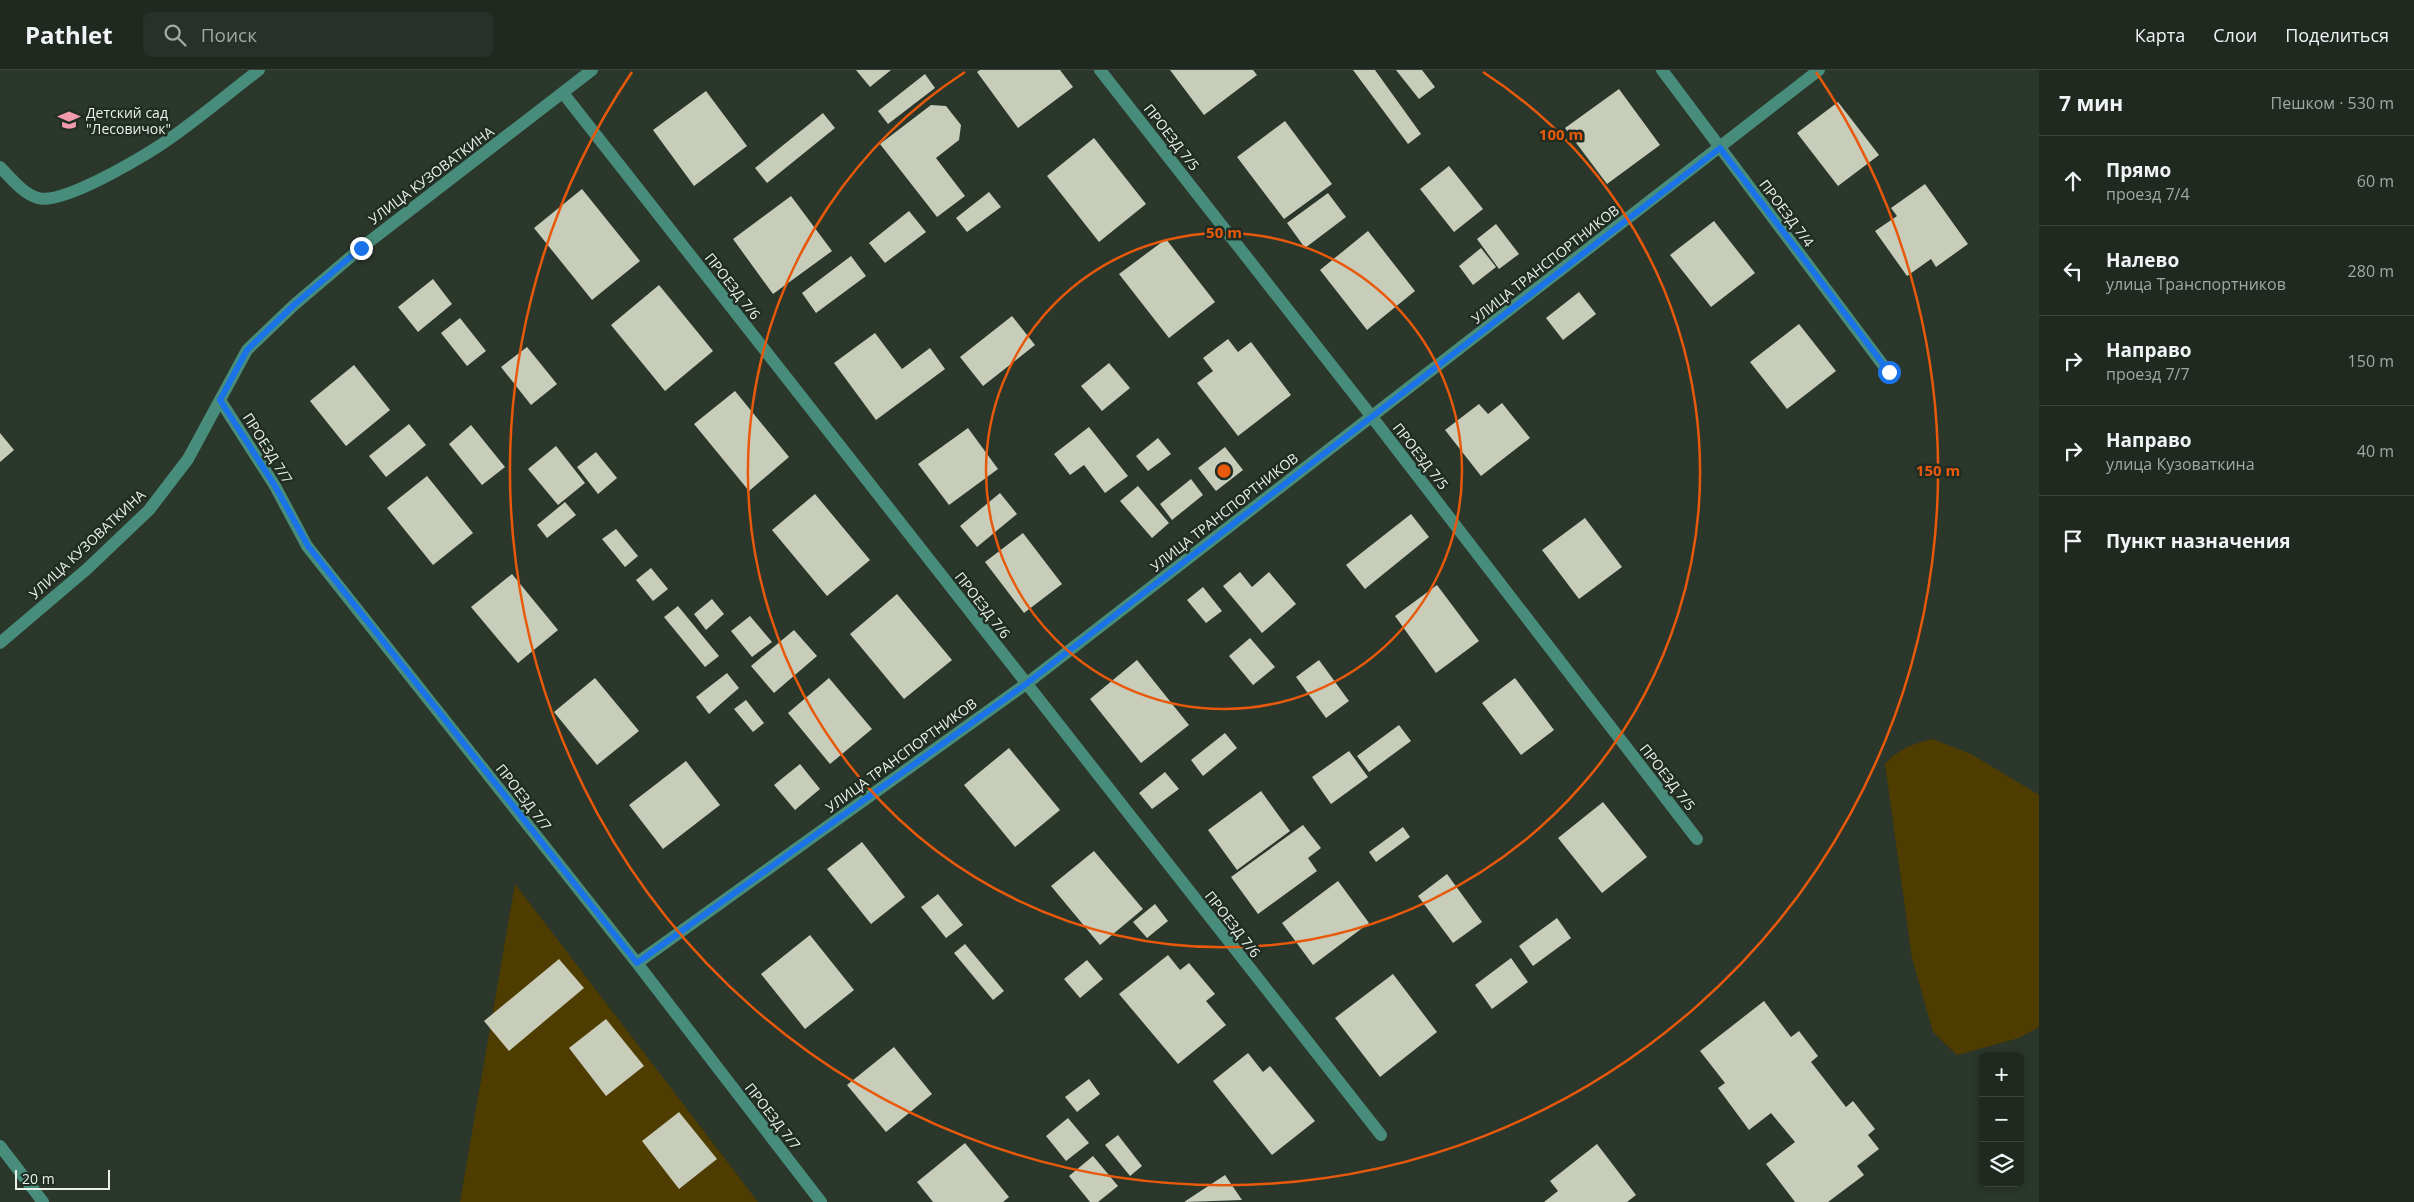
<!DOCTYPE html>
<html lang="ru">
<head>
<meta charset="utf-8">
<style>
	body { margin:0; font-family:"Open Sans",sans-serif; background:#283129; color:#f1f3f6 }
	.controls { position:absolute; right:15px; bottom:15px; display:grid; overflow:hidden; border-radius:8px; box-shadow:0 2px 8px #0003 }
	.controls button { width:45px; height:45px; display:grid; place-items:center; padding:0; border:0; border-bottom:1px solid #3d453e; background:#202920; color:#f1f3f6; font:25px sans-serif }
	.scale { position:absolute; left:15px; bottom:12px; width:95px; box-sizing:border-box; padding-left:5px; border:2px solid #e9f1ea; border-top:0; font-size:14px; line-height:18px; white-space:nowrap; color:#e9f1ea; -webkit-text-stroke:4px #212d22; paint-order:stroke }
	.stop { position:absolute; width:15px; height:15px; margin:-11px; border:4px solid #1a73e8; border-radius:50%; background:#fff }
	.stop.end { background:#1a73e8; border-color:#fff; box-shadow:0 1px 5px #0008 }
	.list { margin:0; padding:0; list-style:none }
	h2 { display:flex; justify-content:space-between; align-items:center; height:65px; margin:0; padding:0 20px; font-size:21px }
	h2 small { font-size:16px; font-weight:400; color:#a2a6a5 }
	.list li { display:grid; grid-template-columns:32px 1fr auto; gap:15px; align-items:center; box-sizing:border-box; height:90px; padding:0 20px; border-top:1px solid #3d453e }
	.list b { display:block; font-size:19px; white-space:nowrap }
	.list p { margin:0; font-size:16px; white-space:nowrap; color:#a2a6a5 }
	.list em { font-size:16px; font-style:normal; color:#a2a6a5 }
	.icon { flex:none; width:28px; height:28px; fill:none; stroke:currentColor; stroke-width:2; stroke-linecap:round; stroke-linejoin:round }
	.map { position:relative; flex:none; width:2039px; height:1132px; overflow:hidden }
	header { display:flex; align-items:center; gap:30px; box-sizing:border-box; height:70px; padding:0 25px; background:#202920; border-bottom:1px solid #3d453e }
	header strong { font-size:24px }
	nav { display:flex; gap:28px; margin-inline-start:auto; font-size:18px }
	.search { width:350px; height:45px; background:#283129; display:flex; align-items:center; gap:12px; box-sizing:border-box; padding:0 18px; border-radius:8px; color:#a2a6a5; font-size:19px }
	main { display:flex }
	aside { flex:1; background:#202920 }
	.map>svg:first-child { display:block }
	.green { fill:#4e3c00 }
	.building { fill:#c8cdba }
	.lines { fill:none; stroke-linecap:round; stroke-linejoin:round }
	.minor { stroke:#488d7b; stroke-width:12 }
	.route { stroke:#1a73e8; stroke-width:6 }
	.ring { fill:none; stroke:#e8590c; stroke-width:2.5 }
	.labels { text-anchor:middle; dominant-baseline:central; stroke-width:5; stroke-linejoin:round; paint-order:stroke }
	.poi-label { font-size:14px; fill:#e9f1ea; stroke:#212d22; text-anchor:start }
	.street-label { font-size:14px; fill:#e9f1ea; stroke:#212d22 }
	.centre { fill:#e8590c; stroke:#212d22; stroke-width:2.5 }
	.ring-label { font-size:15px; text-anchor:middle; font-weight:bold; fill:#e8590c; stroke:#212d22; stroke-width:5; stroke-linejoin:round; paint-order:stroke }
</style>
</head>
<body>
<header>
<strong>Pathlet</strong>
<div class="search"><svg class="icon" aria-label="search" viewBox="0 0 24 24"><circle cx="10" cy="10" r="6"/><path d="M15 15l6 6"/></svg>Поиск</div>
<nav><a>Карта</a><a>Слои</a><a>Поделиться</a></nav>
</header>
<main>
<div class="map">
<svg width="2039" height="1132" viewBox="0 0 2039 1132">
	<rect width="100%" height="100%" fill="#2b372b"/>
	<path class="green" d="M1932,669L1971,684L2039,725V957L2019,968L1957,985L1933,962L1912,888L1885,694C1899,679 1912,674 1932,669Z
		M515,814L758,1132H460Z"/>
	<path class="building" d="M856,0H891L870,17Z
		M980,0H1060L1073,17L1018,58L977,2Z
		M1170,0H1253L1257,5L1204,45Z
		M1353,0H1375L1421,64L1408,74Z
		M1396,0H1422L1435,17L1419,29Z
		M925,4L935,18L888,54L878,41Z
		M1619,19L1660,75L1607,114L1565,58Z
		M706,21L747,76L694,116L653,60Z
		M1838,32L1879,85L1838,116L1797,63Z
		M931,35L946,36L961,55L959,70L936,88L965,126L937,147L880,74Z
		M823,43L835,58L767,113L755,98Z
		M1285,51L1332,114L1284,149L1237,87Z
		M1094,68L1146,134L1099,172L1047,106Z
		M1449,96L1483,139L1454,162L1420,119Z
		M1925,114L1968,174L1936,197L1931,189L1907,206L1875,161L1897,146L1891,138Z
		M582,119L640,191L592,230L534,158Z
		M989,122L1001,137L967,162L956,148Z
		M1328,123L1346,147L1305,178L1287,153Z
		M791,126L832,181L773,224L733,169Z
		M909,141L926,162L885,193L869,173Z
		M1714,151L1755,203L1711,237L1670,185Z
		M1496,154L1519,184L1499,199L1477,169Z
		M1368,161L1415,221L1367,260L1320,200Z
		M1166,169L1215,232L1169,268L1119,204Z
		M1481,178L1496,197L1473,215L1459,196Z
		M851,186L866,206L816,243L802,223Z
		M433,209L452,234L418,262L398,237Z
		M659,215L713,281L665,321L611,255Z
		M1579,222L1596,244L1563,270L1546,248Z
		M1012,246L1035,275L983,316L960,287Z
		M460,248L486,281L467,296L441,263Z
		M1799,254L1836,301L1787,339L1750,292Z
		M875,263L902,299L930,278L945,299L876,350L834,293Z
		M1228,269L1238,282L1251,272L1291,325L1238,366L1197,313L1213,301L1203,288Z
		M527,277L557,314L531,335L501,297Z
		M1109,293L1130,318L1102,341L1081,316Z
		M354,295L390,340L346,376L310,331Z
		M735,321L789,387L749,421L694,354Z
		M1502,333L1530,368L1481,406L1445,360L1479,334L1488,344Z
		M409,354L426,375L386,407L369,386Z
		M471,355L505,397L482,415L449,374Z
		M1089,357L1128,406L1105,423L1084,395L1070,405L1054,384Z
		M968,358L998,399L949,435L918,394Z
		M0,363L14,380L0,392Z
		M1158,368L1171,384L1148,401L1136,386Z
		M556,376L585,413L558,435L528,399Z
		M1225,377L1243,400L1216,421L1198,398Z
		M596,382L617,408L598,424L577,397Z
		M427,406L473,463L433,495L387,438Z
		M1191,409L1203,425L1172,450L1160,434Z
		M1138,416L1169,453L1152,468L1120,431Z
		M1000,423L1017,444L977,477L960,456Z
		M815,424L870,490L827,526L772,460Z
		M565,432L576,445L547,468L537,455Z
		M1411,444L1429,467L1365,519L1346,495Z
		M1585,448L1622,497L1579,529L1542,480Z
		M616,459L638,486L625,497L602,469Z
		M1023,463L1062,514L1024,543L985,492Z
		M651,498L668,519L653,531L636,510Z
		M1240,502L1252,517L1269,502L1296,534L1262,563L1223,516Z
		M512,504L558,560L518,593L471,537Z
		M1437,515L1479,571L1436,603L1395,546Z
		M1203,517L1222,541L1206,553L1187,530Z
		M897,524L952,590L904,629L850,564Z
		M712,529L724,544L706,560L694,544Z
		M678,536L719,586L705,597L664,547Z
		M750,546L772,572L752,587L731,561Z
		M794,560L817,586L774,623L751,596Z
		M1250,568L1275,597L1253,615L1229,586Z
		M1137,590L1189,655L1141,693L1090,629Z
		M1319,590L1349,631L1326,648L1296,607Z
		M727,603L739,618L709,644L696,627Z
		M595,608L639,661L597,695L554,642Z
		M829,608L872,659L830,694L788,643Z
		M1515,608L1554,660L1521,685L1482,633Z
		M746,630L764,653L753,662L734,639Z
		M1399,655L1411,671L1369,702L1357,686Z
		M1225,663L1237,678L1203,706L1191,690Z
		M1009,678L1060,740L1015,777L964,715Z
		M1349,681L1368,707L1331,734L1312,707Z
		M686,691L720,735L663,779L629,735Z
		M800,694L820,719L795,740L774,715Z
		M1165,702L1179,719L1152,739L1139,723Z
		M1261,721L1290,761L1237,800L1208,760Z
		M1603,732L1647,787L1602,823L1558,768Z
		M1303,755L1321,778L1308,788L1317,801L1258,844L1231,807Z
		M1403,757L1410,767L1376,792L1369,782Z
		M862,772L905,827L871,854L827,799Z
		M1094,781L1143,839L1100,875L1051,816Z
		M1447,804L1482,852L1453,873L1418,826Z
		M1338,811L1369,853L1313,895L1282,853Z
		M938,824L963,855L946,868L921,837Z
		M1155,834L1168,851L1147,868L1133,852Z
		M1557,848L1571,868L1533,896L1519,876Z
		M810,865L854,920L805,959L761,904Z
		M965,874L1004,921L993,930L954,883Z
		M1168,885L1180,900L1189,893L1215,924L1206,931L1226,955L1178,994L1119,924Z
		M1511,888L1528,912L1492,939L1475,915Z
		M559,889L584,918L509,981L484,951Z
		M1087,890L1103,909L1080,928L1064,909Z
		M1393,904L1437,962L1380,1007L1335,948Z
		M1764,931L1791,967L1799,961L1818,986L1811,992L1846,1037L1853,1031L1875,1059L1868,1065L1879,1079L1857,1096L1864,1105L1828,1132H1795L1766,1094L1795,1072L1771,1043L1749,1060L1718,1018L1725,1013L1700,981Z
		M606,949L644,996L606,1026L569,978Z
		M894,977L932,1024L886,1062L847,1015Z
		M1248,983L1263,1002L1270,996L1315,1051L1272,1085L1213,1011Z
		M1089,1009L1100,1024L1077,1042L1065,1027Z
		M679,1042L717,1089L679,1119L642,1071Z
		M1068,1048L1089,1073L1066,1091L1046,1066Z
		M1118,1065L1142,1096L1130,1106L1105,1075Z
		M965,1073L1009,1127L1003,1132H933L917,1112Z
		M1597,1074L1636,1125L1627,1132H1544L1558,1121L1550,1111Z
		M1093,1086L1118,1116L1098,1132H1090L1069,1106Z
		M1225,1105L1242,1130L1184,1132Z"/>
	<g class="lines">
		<path class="minor" d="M1100,0L1372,347L1697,769
			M1662,0L1889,303
			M563,23L1381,1065
			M0,97C10,107 23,124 38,128C62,135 137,90 159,76C194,53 226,25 259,0
			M220,330L275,416L307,476L637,893L821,1132
			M0,573L87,499L149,440L188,389L247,280L294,235L361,178L592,0
			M637,893L1026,614L1819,0
			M0,1076L43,1132"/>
	</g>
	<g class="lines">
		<path class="route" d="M361,178L294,235L247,280L220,330L275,416L308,476L637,893L1026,614L1720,78L1889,302"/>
	</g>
	<g class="ring">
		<circle cx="1224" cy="401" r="238"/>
		<path d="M1483 2A476 476 0 1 1 965 2"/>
		<path d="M1816 2A714 714 0 1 1 632 2"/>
	</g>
	<defs>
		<g id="school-bare" transform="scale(1.725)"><path d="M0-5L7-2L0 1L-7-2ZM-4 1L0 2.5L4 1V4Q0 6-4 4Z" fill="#f29aae" stroke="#212d22" stroke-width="2.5" paint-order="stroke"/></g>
	</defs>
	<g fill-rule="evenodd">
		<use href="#school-bare" x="69" y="50"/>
	</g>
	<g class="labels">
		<g class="poi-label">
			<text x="86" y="42">Детский сад<tspan x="86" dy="16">"Лесовичок"</tspan></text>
		</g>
		<g class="street-label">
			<text transform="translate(1172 67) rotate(52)">ПРОЕЗД 7/5</text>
			<text transform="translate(431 105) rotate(-37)">УЛИЦА КУЗОВАТКИНА</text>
			<text transform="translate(1787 143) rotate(53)">ПРОЕЗД 7/4</text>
			<text transform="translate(1545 194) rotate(-38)">УЛИЦА ТРАНСПОРТНИКОВ</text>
			<text transform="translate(733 216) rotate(52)">ПРОЕЗД 7/6</text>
			<text transform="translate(268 378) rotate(58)">ПРОЕЗД 7/7</text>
			<text transform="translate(1421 386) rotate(52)">ПРОЕЗД 7/5</text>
			<text transform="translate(1224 442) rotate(-38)">УЛИЦА ТРАНСПОРТНИКОВ</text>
			<text transform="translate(87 474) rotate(-43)">УЛИЦА КУЗОВАТКИНА</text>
			<text transform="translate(983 535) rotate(52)">ПРОЕЗД 7/6</text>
			<text transform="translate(901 685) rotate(-36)">УЛИЦА ТРАНСПОРТНИКОВ</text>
			<text transform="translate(1668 707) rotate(52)">ПРОЕЗД 7/5</text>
			<text transform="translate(524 727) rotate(52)">ПРОЕЗД 7/7</text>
			<text transform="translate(1233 854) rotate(52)">ПРОЕЗД 7/6</text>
			<text transform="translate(773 1046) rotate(52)">ПРОЕЗД 7/7</text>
		</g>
	</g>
	<circle cx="1224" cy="401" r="8" class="centre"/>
	<g class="ring-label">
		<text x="1561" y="70">100 m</text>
		<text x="1224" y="168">50 m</text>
		<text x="1938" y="406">150 m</text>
	</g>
</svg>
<div class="controls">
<button>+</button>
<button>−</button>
<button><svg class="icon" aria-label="layers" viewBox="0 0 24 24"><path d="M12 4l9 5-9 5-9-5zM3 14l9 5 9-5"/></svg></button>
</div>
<div class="scale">20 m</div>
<div class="stop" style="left:1889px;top:302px"></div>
<div class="stop end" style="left:361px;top:178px"></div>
</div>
<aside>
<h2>7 мин<small>Пешком · 530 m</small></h2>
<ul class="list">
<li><svg class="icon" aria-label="ahead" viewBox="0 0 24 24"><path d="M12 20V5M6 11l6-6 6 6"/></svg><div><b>Прямо</b><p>проезд 7/4</p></div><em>60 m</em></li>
<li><svg class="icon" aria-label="left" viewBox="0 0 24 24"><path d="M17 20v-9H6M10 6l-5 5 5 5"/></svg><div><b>Налево</b><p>улица Транспортников</p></div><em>280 m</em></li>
<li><svg class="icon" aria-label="right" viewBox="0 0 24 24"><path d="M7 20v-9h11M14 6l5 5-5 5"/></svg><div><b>Направо</b><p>проезд 7/7</p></div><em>150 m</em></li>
<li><svg class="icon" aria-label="right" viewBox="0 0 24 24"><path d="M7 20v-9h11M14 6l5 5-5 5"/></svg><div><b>Направо</b><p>улица Кузоваткина</p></div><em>40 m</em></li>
<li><svg class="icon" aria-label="arrive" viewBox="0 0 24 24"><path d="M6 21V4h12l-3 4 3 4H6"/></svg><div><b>Пункт назначения</b></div></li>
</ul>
</aside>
</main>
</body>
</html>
